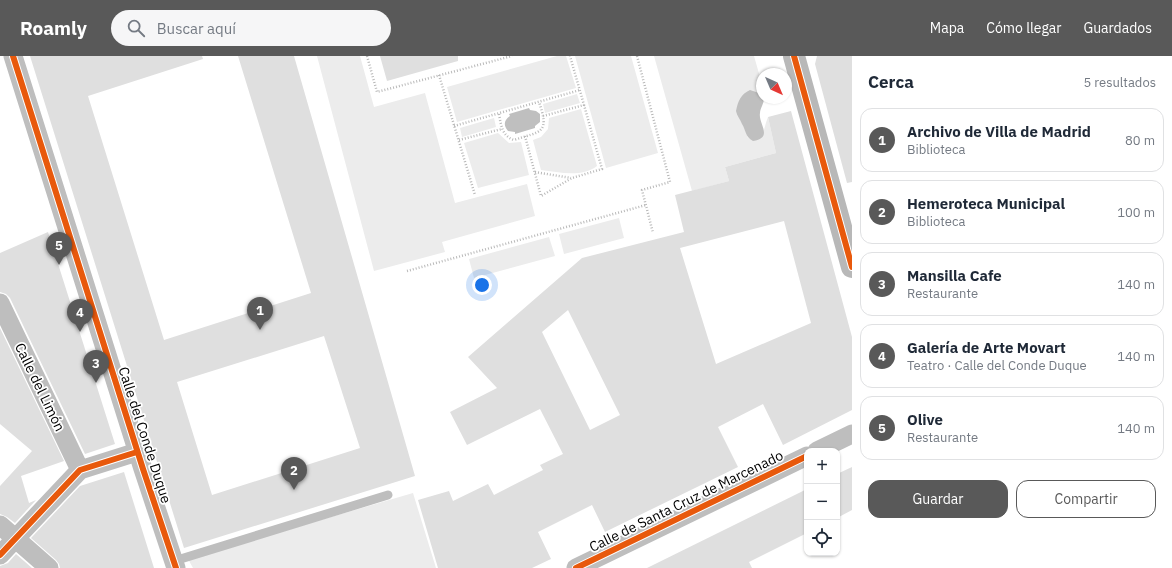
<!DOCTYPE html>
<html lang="es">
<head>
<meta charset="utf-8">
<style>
	body { margin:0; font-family:"IBM Plex Sans",sans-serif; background:#f6f6f7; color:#1f2937 }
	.controls { position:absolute; right:12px; bottom:12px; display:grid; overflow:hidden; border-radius:8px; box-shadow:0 1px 3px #0004 }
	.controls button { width:36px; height:36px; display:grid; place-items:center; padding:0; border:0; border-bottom:1px solid #e0e1e3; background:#fff; color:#1f2937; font:20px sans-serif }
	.compass { position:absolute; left:756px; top:12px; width:36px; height:36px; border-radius:50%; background:#fff; box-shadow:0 1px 3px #0004; rotate:136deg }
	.you { position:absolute; left:482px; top:229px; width:14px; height:14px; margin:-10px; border:3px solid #fff; border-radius:50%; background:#1a73e8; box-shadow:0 0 0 6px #1a73e833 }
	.badge { display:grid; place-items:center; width:26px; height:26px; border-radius:50%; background:#595959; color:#fff; font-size:13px; font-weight:700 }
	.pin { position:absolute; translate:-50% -33px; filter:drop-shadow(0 1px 2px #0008) }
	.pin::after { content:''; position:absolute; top:21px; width:14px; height:12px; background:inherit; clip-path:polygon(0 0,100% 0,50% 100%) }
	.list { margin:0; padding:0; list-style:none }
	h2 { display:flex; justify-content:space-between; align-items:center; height:52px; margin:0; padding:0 16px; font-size:17px }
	h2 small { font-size:13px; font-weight:400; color:#747a83 }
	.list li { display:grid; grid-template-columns:26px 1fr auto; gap:12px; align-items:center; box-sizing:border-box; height:64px; margin:0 8px 8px; padding:0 8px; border:1px solid #e0e1e3; border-radius:12px }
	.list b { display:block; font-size:15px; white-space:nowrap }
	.list p { margin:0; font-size:13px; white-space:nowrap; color:#747a83 }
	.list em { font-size:13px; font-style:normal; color:#747a83 }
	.actions { display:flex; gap:8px; padding:12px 16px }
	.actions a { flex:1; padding:9px 0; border:1px solid #595959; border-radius:12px; text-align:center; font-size:14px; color:#595959 }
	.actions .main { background:#595959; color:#fff }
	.icon { flex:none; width:22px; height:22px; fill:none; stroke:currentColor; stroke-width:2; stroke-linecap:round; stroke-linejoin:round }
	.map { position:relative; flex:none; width:852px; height:512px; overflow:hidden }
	header { display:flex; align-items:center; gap:24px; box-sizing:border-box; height:56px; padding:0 20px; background:#595959; color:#fff }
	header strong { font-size:19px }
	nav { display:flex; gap:22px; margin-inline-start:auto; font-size:14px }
	.search { width:280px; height:36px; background:#f6f6f7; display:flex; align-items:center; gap:10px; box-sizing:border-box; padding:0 14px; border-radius:22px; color:#747a83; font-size:15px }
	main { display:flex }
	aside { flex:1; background:#fff }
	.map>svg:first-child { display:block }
	.green { fill:#ececec }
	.water { fill:#bfbfbf }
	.building { fill:#dfdfdf; fill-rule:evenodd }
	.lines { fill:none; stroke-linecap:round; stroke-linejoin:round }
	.path { stroke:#b9b9b9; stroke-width:2.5; stroke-dasharray:1 2; stroke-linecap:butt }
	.lane { stroke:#bebebe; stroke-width:9 }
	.street { stroke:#bebebe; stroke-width:19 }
	.secondary { stroke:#b8b8b8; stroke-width:22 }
	.cycleway-casing { stroke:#fff; stroke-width:8 }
	.cycleway { stroke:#e8590c; stroke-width:6 }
	.labels { text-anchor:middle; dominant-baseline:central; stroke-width:3.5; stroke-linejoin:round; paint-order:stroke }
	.street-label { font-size:14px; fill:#000; stroke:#fff }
</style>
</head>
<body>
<header>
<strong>Roamly</strong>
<div class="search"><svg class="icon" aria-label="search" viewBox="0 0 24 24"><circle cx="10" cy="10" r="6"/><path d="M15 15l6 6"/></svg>Buscar aquí</div>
<nav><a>Mapa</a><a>Cómo llegar</a><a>Guardados</a></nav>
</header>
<main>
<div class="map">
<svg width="852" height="512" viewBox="0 0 852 512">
	<rect width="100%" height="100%" fill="#fff"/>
	<path class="green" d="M317,0H360L374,51L425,37L455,147L527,128L535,160L442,186L445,196L374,215Z
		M557,0H566L576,32L457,66L447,31Z
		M575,0H631L658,97L606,112Z
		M654,0H754L762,28V38L759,36L744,70L748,82L758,84C765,78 764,70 768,61L776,97L725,111L729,125L692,135Z
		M577,38L580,47L545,57L543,48Z
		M581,53L597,110C581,122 559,116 541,114L533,84L541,81L548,73L549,62Z
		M494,62L496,71L462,81L460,72Z
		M498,77L509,87L521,86L529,119L478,132L464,87Z
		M619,162L624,182L564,198L559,178Z
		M549,181L555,200L474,222L469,203Z
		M413,437L436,512H193L188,503Z"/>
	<path class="water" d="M750,34L762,38V42H764C764,48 760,52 760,57C758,67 774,82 753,85C745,81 746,74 742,68C740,63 737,60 736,55C738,45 741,38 750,34Z
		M529,52L530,54L536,55L540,58V66L535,70V72L515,78V76L508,75C503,69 504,64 510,60L509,58Z"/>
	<path class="building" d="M30,0H202L203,3L88,40L164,284L311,237L238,0H294L415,420L184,492ZM324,280L360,392L212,439L177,326Z
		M380,0H458V5L387,25Z
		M817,0H852V126L847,127L815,8Z
		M791,55L852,281V354L783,389L763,348L718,371L738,411L605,476L592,449L538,476L551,503L532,512H438L418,444L449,435L453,445L488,428L494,439L543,414L540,409L563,398L540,353L467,389L450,356L497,332L468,301L582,202L684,176L675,139L729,125L725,111L776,97L768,61ZM784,165L811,267L716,308L680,192ZM568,254L620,359L590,374L542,276Z
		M48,176L115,388L85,398L10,242L6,238L0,236V197Z
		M0,272L64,405L21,420L29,447L36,444L15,467L7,461L0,458V430L32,395L0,368Z
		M852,411V454L837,462V418Z
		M124,416L154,512H60L59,508L56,504L31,482L80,430Z
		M807,433V477L749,506L752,512H647Z
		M16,498L32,512H0V510L8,507Z"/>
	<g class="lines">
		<path class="path" d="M367,0L377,36L512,0
			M637,0L670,126L642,134L653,177
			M439,19L475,139
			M499,58C501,69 502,80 514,84C541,75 550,78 539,46
			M543,60L584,49L570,0
			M454,70L580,34
			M525,80L541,140L572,122L602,113L584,49
			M459,84L502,73
			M535,116L571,122
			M407,215L646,149"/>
		<path class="lane" d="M174,505L388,439"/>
		<path class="street" d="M13,0L143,413L176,512
			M0,247L80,414
			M817,395L852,378
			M0,469L49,512
			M0,499L80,414L137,396
			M576,512L807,400"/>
		<path class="secondary" d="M794,0L852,211"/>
		<g class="cycleway-casing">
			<path id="cycleway" d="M13,0L143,413L176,512
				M794,0L852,211
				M0,499L80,414L137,396
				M576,512L807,400"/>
		</g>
		<use href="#cycleway" class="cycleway"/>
	</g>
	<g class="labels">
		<g class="street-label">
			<text transform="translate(40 331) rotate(64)">Calle del Limón</text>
			<text transform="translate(145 379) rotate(72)">Calle del Conde Duque</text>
			<text transform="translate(686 445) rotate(-26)">Calle de Santa Cruz de Marcenado</text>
		</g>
	</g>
</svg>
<div class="controls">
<button>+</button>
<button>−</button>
<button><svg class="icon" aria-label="locate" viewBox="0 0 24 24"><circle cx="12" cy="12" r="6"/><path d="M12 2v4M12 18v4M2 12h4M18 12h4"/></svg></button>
</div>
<svg class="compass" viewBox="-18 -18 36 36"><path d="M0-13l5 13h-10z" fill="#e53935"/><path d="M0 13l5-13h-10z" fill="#747a83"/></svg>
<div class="you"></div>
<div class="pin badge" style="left:260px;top:274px">1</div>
<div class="pin badge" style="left:294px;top:434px">2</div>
<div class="pin badge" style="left:96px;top:327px">3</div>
<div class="pin badge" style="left:80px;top:276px">4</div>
<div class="pin badge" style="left:59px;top:209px">5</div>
</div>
<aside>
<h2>Cerca<small>5 resultados</small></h2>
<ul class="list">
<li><span class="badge">1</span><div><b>Archivo de Villa de Madrid</b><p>Biblioteca</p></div><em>80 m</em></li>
<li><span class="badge">2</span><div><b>Hemeroteca Municipal</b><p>Biblioteca</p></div><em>100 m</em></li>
<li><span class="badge">3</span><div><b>Mansilla Cafe</b><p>Restaurante</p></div><em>140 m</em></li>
<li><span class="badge">4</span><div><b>Galería de Arte Movart</b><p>Teatro · Calle del Conde Duque</p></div><em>140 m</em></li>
<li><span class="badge">5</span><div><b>Olive</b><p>Restaurante</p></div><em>140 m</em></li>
</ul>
<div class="actions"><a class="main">Guardar</a><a>Compartir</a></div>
</aside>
</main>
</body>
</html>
